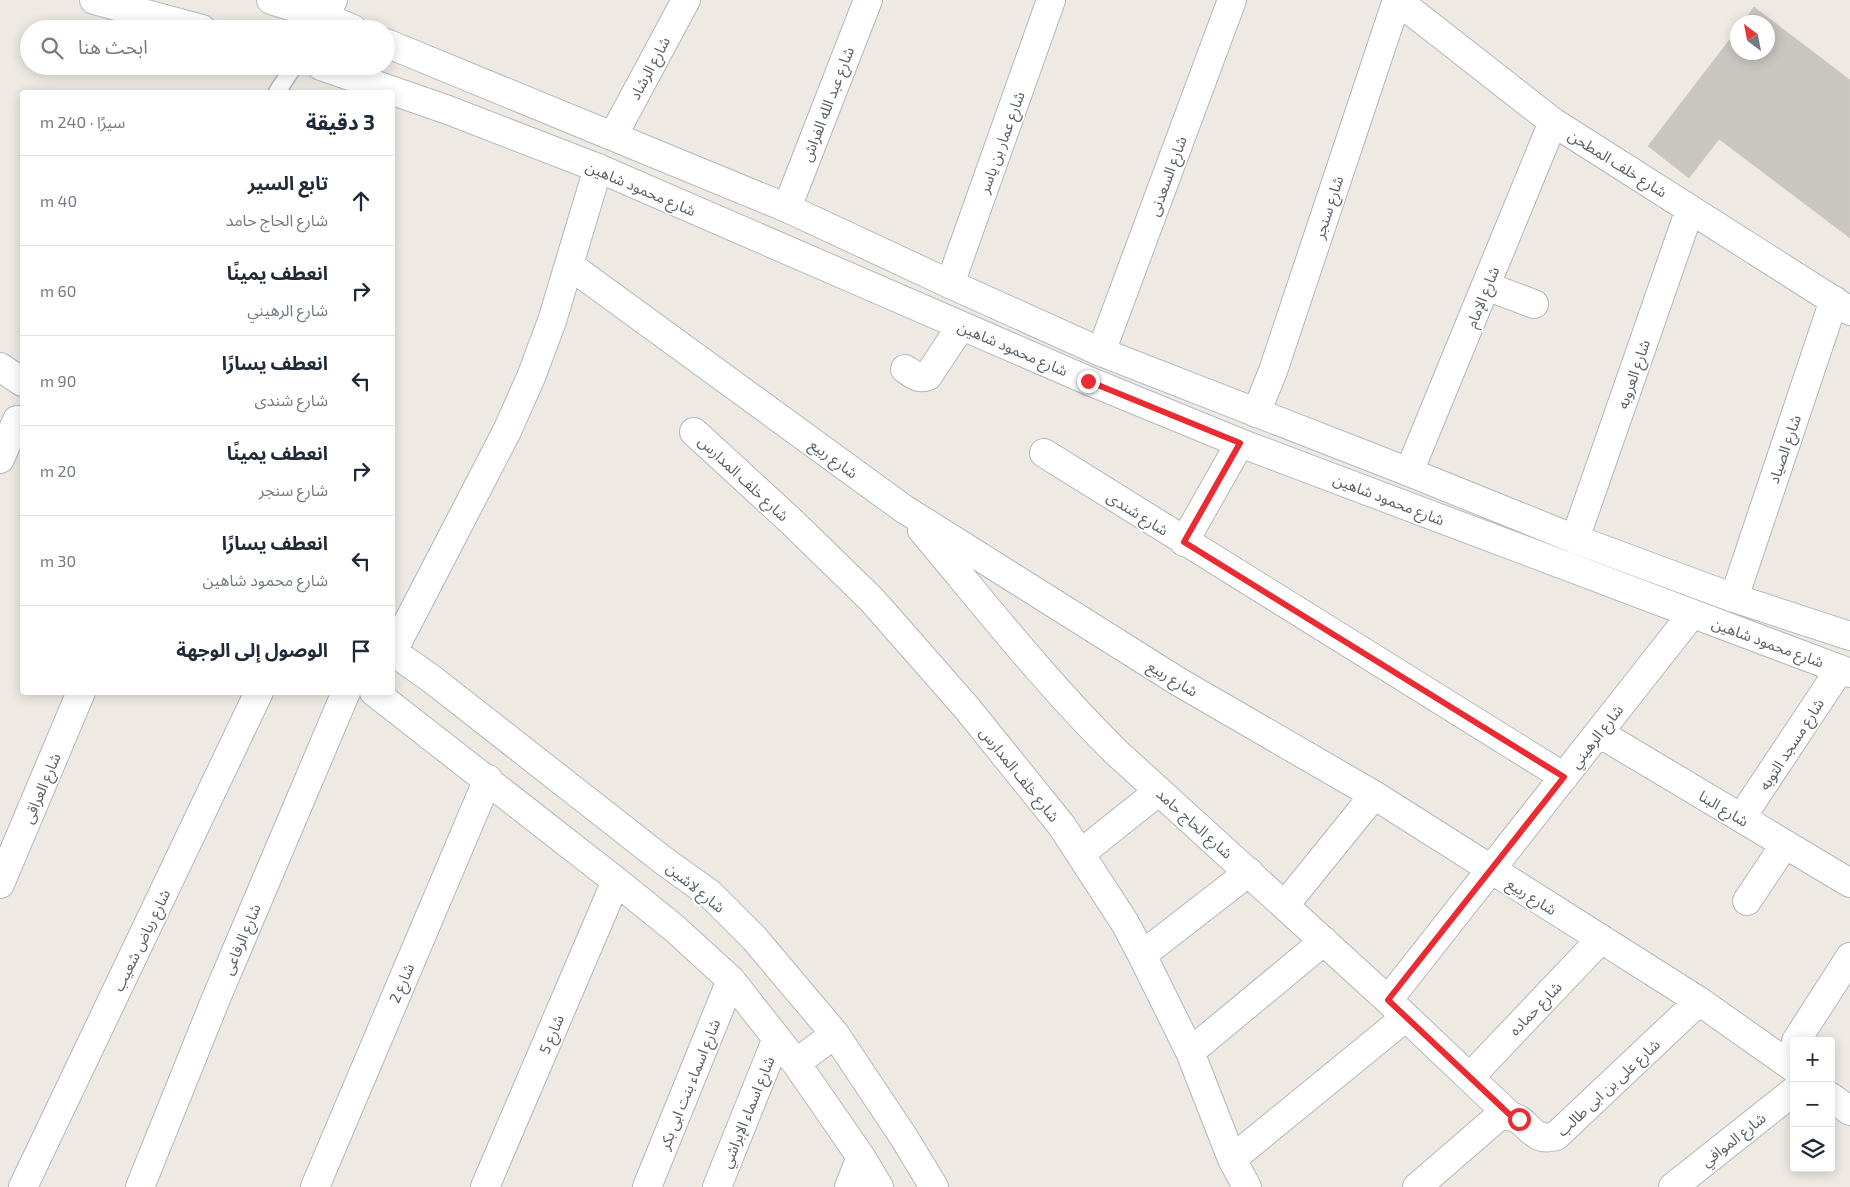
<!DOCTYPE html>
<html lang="ar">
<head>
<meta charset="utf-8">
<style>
	body { margin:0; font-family:"Exo 2","Noto Sans Arabic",sans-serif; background:#f6f6f7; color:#1f2937; direction:rtl }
	.controls { position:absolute; right:15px; bottom:15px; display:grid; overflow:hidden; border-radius:5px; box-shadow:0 2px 12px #0003 }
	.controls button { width:45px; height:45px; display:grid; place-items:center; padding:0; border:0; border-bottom:1px solid #e0e1e3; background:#fff; color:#1f2937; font:25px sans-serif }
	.compass { position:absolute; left:1730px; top:15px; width:45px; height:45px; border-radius:50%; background:#fff; box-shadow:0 2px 12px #0003; rotate:328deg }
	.stop { position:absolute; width:15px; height:15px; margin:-11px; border:4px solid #eb2b32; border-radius:50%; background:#fff }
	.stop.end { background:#eb2b32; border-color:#fff; box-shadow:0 1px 5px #0008 }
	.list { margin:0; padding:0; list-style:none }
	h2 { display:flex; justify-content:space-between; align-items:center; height:65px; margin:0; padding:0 20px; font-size:21px }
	h2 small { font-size:16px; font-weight:400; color:#747a83 }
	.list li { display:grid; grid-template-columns:32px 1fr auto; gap:15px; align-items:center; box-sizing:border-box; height:90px; padding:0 20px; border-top:1px solid #e0e1e3 }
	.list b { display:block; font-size:19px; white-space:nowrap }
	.list p { margin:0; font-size:16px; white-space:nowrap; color:#747a83 }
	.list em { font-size:16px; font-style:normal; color:#747a83 }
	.icon { flex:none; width:28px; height:28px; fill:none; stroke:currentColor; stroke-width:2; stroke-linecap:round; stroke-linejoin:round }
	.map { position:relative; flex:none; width:1850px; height:1187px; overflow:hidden; direction:ltr }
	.search { position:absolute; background:#fff; box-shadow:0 2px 12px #0003; left:20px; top:20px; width:375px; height:55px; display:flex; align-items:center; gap:12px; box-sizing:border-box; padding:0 18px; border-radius:28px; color:#747a83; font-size:19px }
	.panel { position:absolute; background:#fff; box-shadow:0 2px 12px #0003; left:20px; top:90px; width:375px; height:605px; border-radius:5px; direction:rtl }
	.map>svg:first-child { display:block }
	.building { fill:#c9c5c0; stroke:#d3cbc1 }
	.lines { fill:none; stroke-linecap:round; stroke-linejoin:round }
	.lane-casing { stroke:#b3b6ba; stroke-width:19 }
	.street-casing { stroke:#b3b6ba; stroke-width:30 }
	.secondary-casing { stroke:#b4b9bd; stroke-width:30 }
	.lane { stroke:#fff; stroke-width:16 }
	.street { stroke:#fff; stroke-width:28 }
	.secondary { stroke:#fff; stroke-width:28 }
	.route { stroke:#eb2b32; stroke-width:6 }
	.labels { text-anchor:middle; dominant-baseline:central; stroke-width:4; stroke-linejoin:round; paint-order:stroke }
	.street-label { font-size:15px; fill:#5b6064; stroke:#fff }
</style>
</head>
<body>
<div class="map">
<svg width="1850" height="1187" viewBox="0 0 1850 1187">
	<rect width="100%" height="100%" fill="#eeeae3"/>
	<path class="building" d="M1754,7L1850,80V238L1719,139L1689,178L1648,146L1738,29V52H1768V22H1743Z"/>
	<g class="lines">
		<g class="lane-casing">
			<path id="lane" d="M277,92L294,66"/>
		</g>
		<g class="street-casing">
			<path id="street" d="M1397,0L1553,122L1850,311
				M324,17L333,0
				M613,136L686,0
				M787,208L868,0
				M569,265L904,509L1179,682L1374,795L1699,1001L1794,1068
				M950,284L1051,0
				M1486,286L1534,304
				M1101,352L1232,0
				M0,367L22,382
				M905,369C913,374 918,380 928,376L961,326
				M1256,413L1273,371L1397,0
				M694,432L792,522L872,600L966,707L1062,826L1125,923L1142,955L1190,1052L1232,1159L1247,1187
				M1044,453L1564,777
				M0,459L17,420
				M1409,472L1553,122
				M922,530C985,605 1046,683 1116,752L1388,1000L1509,1115
				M1575,539L1690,209
				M1184,542L1240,443
				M1734,598L1834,300
				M392,651L433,680L664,861L710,894L754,938L835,1034L903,1136L934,1187
				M393,651L507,431L531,377L552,321L598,168
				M374,692L616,881L674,928L731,980L796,1063L861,1157L879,1187
				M1599,733L1850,883
				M1741,818L1840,669
				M1080,854L1159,791
				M0,884L81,692
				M1747,901L1785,844
				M1285,905L1374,795
				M1142,955L1249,872
				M1388,1000L1692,614
				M1796,1041L1850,957
				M1190,1052L1324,941
				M796,1063L835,1034
				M1470,1077L1601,939
				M1831,1097L1850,1111
				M1232,1159L1406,1017
				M23,1187L259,692
				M140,1187L215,1001L346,692
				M315,1187L488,779
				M485,1187L616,881
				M647,1187L731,980
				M717,1187L777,1038
				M849,1187L861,1157
				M1417,1187L1498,1117C1530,1110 1526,1145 1556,1136L1699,1001
				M1673,1187L1794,1091"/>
		</g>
		<g class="secondary-casing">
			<path id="secondary" d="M94,0L202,29
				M271,0L324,17L353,29
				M386,43L787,208L950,284L1101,352L1409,472L1575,539L1734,598L1850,636
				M321,66L448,110L598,168L1089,381L1240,443L1850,673"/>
		</g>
		<use href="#lane" class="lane"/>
		<use href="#street" class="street"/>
		<use href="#secondary" class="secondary"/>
	</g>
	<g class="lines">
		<path class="route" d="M1088,381L1240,443L1184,542L1564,777L1388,1000L1509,1114L1519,1119"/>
	</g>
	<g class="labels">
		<g class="street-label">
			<text transform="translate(649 68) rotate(-62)">شارع الرشاد</text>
			<text transform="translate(827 104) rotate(-69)">شارع عبد الله الفراش</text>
			<text transform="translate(1001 142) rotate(-70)">شارع عمار بن ياسر</text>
			<text transform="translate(1618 163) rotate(32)">شارع خلف المطحن</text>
			<text transform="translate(1167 176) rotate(-70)">شارع السعدنى</text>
			<text transform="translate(641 188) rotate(23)">شارع محمود شاهين</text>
			<text transform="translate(1328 207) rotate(-72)">شارع سنجر</text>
			<text transform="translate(1482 297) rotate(-68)">شارع الإمام</text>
			<text transform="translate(1013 348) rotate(23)">شارع محمود شاهين</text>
			<text transform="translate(1633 374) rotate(-71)">شارع العروبه</text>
			<text transform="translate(1784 449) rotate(-71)">شارع الصياد</text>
			<text transform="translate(834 458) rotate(36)">شارع ربيع</text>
			<text transform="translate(744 478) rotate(43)">شارع خلف المدارس</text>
			<text transform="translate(1389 499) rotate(21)">شارع محمود شاهين</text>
			<text transform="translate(1138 513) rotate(32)">شارع شندى</text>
			<text transform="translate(1768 642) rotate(20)">شارع محمود شاهين</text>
			<text transform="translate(1173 678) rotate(31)">شارع ربيع</text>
			<text transform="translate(1596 736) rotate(-52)">شارع الرهيني</text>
			<text transform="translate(1791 744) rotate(-57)">شارع مسجد التوبه</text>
			<text transform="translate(1020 774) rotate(51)">شارع خلف المدارس</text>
			<text transform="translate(41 788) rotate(-67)">شارع العراقى</text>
			<text transform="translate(1724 808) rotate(31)">شارع البنا</text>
			<text transform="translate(1195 823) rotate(42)">شارع الحاج حامد</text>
			<text transform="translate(696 887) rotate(39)">شارع لاشين</text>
			<text transform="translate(1532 896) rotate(32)">شارع ربيع</text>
			<text transform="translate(241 939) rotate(-67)">شارع الرفاعى</text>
			<text transform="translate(141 940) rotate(-64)">شارع رياض شعيب</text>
			<text transform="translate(401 983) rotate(-67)">شارع 2</text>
			<text transform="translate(1535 1008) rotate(-46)">شارع حماده</text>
			<text transform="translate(551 1034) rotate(-67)">شارع 5</text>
			<text transform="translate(689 1084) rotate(-68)">شارع اسماء بنت ابى بكر</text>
			<text transform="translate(1608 1087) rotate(-43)">شارع على بن ابى طالب</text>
			<text transform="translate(747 1112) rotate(-68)">شارع اسماء الإبراشي</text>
			<text transform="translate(1733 1139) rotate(-38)">شارع الموافي</text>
		</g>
	</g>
</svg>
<div class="controls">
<button>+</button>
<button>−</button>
<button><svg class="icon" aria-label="layers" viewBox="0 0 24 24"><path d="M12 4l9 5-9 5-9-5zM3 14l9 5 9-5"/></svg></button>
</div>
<svg class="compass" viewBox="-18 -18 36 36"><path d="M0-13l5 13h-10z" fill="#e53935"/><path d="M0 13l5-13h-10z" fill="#747a83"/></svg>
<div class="stop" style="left:1519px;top:1119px"></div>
<div class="stop end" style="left:1088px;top:381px"></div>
<div class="search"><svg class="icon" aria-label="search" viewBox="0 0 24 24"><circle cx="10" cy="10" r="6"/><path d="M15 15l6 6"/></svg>ابحث هنا</div>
<section class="panel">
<h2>3 دقيقة<small>سيرًا · 240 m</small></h2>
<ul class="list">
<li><svg class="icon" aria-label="ahead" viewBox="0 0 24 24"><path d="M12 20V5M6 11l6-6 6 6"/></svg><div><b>تابع السير</b><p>شارع الحاج حامد</p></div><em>40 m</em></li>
<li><svg class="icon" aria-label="right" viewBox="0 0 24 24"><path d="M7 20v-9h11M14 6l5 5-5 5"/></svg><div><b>انعطف يمينًا</b><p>شارع الرهيني</p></div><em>60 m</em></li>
<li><svg class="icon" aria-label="left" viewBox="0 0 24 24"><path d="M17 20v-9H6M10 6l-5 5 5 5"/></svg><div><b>انعطف يسارًا</b><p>شارع شندى</p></div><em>90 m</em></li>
<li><svg class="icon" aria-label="right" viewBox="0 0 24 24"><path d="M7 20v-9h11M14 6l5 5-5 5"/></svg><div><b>انعطف يمينًا</b><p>شارع سنجر</p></div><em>20 m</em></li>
<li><svg class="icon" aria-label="left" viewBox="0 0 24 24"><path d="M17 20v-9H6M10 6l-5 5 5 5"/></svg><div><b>انعطف يسارًا</b><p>شارع محمود شاهين</p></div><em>30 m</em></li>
<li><svg class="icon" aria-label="arrive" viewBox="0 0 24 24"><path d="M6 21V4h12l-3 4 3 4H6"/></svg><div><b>الوصول إلى الوجهة</b></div></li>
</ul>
</section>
</div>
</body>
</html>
